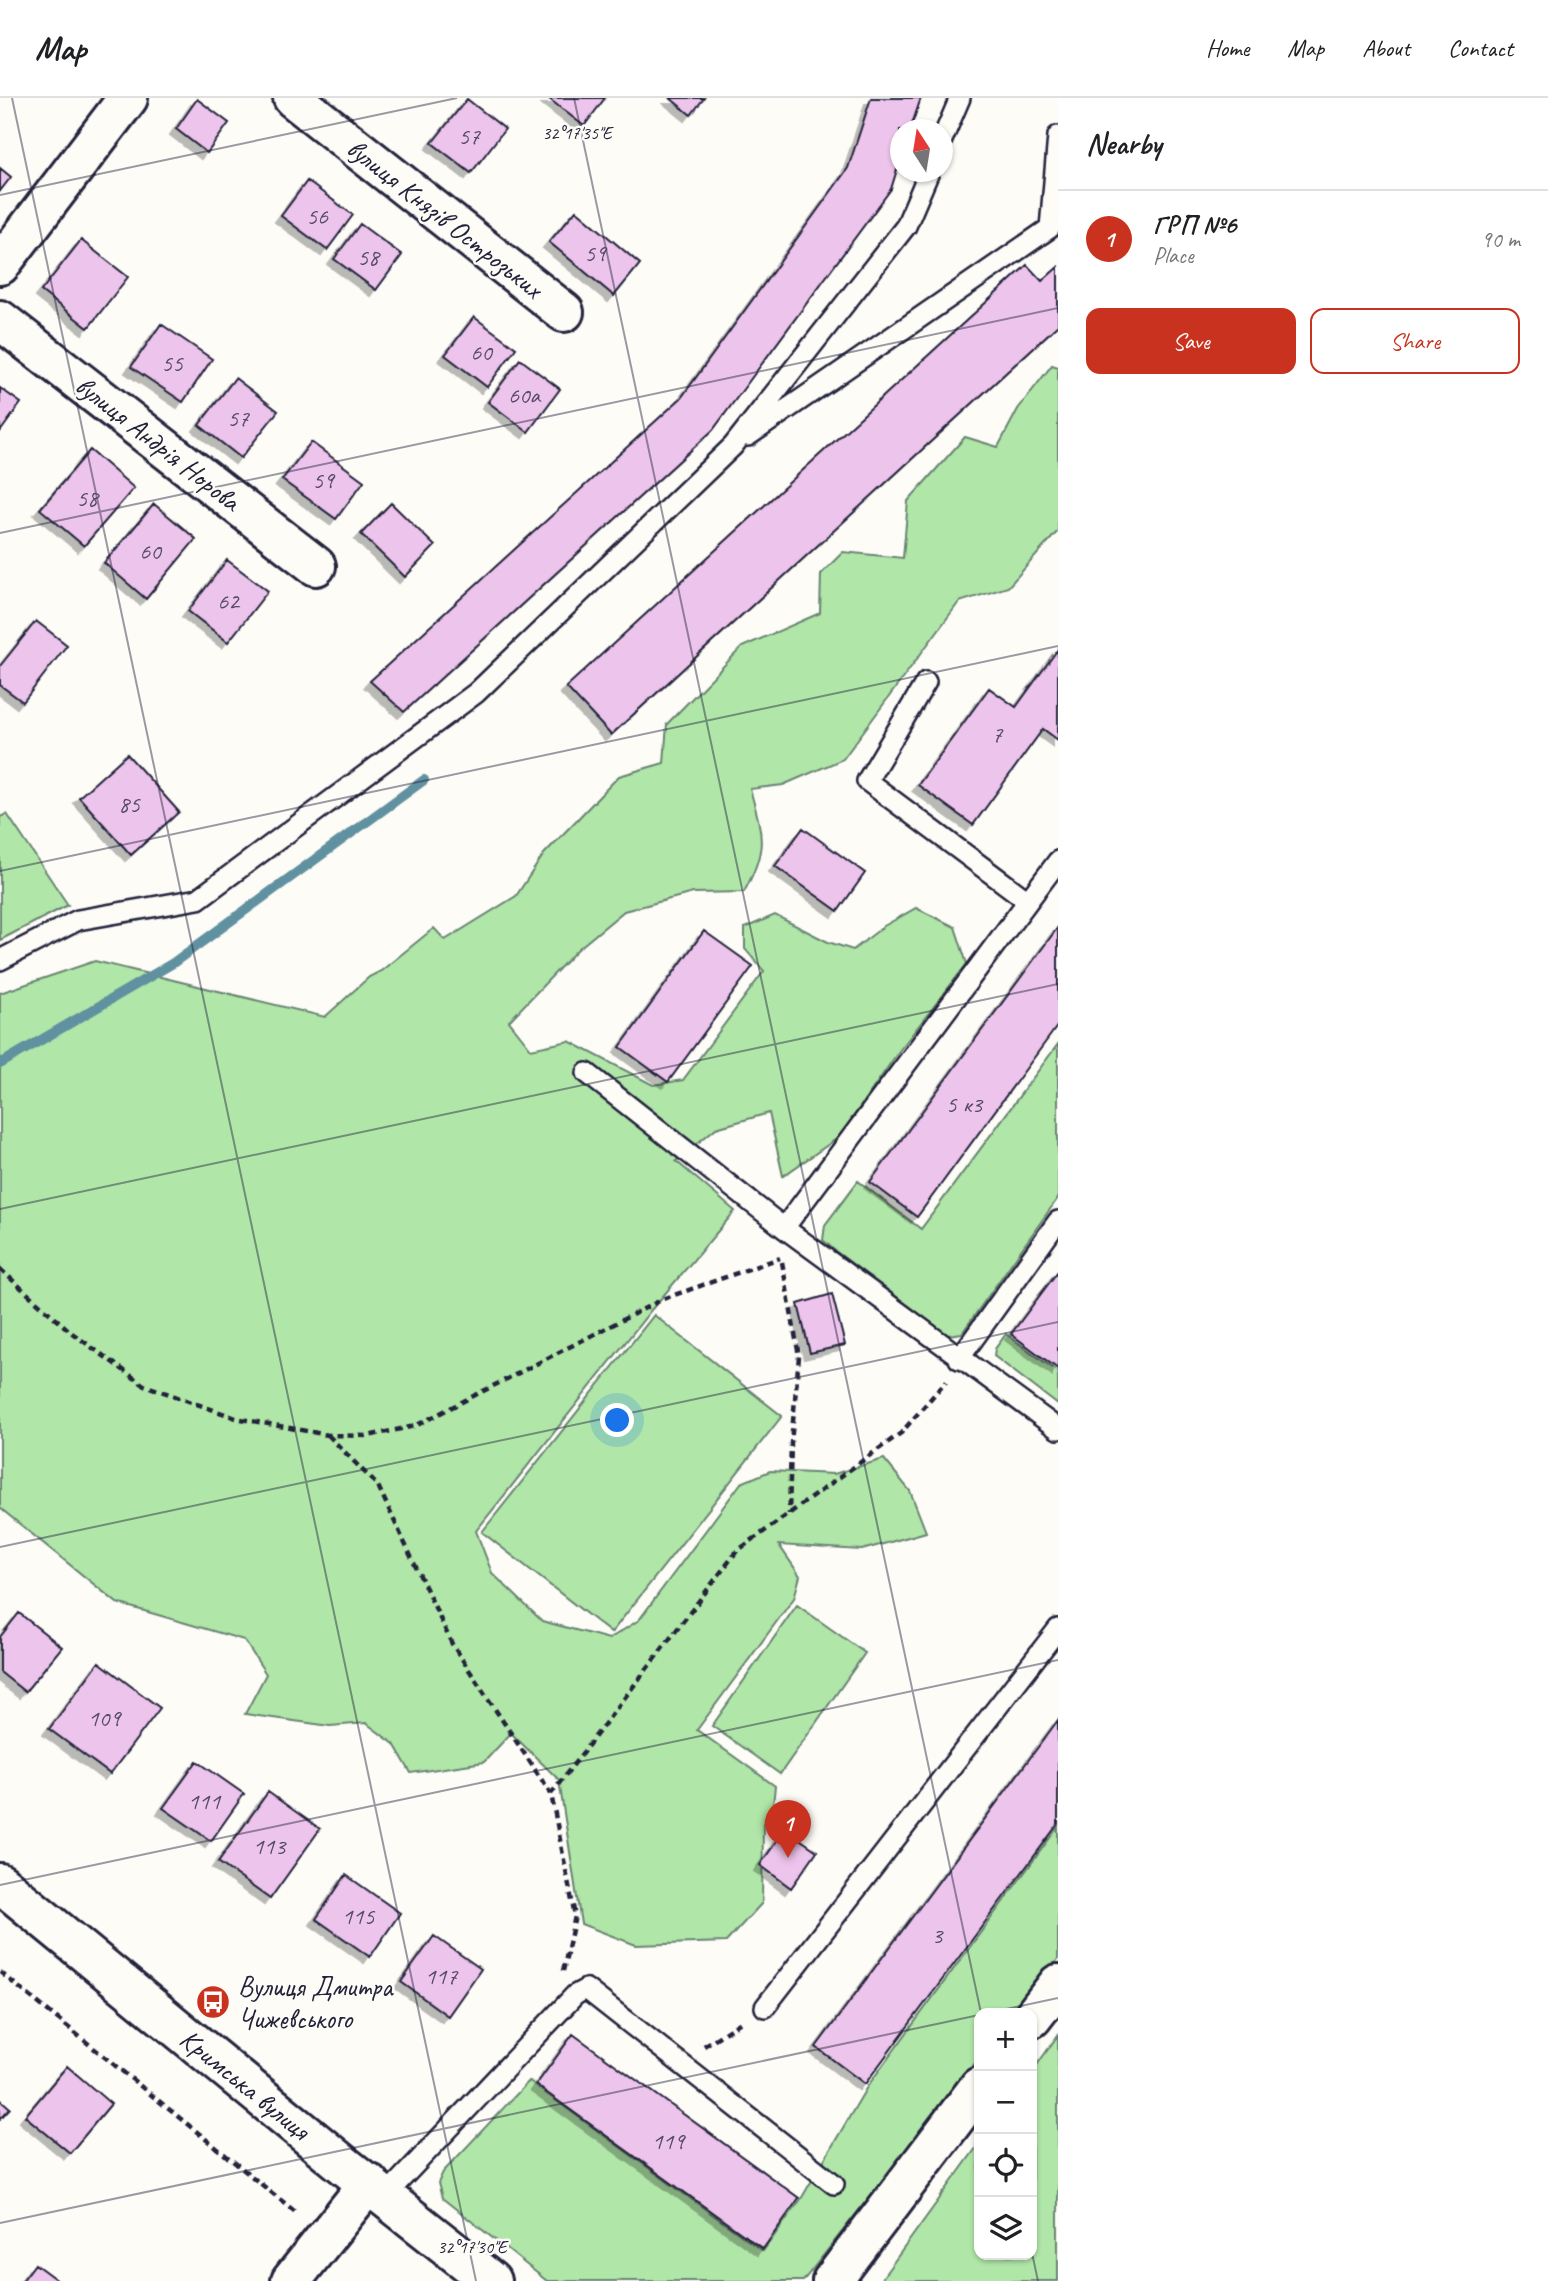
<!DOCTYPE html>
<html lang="en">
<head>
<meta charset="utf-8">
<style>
	body { margin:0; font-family:Caveat,sans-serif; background:#f2f2f2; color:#202124 }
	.controls { position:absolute; right:21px; bottom:21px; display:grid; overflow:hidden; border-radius:14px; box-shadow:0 2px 5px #0004 }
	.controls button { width:63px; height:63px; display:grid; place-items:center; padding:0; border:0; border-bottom:2px solid #e0e0e0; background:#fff; color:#202124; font:35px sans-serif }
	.compass { position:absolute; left:890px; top:21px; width:63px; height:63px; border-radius:50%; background:#fff; box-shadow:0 2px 5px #0004; rotate:348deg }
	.you { position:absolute; left:618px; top:1323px; width:24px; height:24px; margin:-18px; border:5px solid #fff; border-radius:50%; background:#1a73e8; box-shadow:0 0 0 10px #1a73e833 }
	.badge { display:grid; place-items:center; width:46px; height:46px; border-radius:50%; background:#c8321e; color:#fff; font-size:23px; font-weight:700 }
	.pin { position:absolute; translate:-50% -58px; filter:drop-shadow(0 2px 4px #0008) }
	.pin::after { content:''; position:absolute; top:37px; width:24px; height:21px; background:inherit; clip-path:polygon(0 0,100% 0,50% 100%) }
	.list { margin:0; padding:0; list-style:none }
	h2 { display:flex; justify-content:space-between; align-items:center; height:91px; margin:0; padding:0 28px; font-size:30px }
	h2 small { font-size:23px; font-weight:400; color:#757577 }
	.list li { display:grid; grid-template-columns:46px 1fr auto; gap:21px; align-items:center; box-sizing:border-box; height:98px; padding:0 28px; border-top:2px solid #e0e0e0 }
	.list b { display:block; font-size:26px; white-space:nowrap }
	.list p { margin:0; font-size:23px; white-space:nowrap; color:#757577 }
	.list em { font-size:23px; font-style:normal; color:#757577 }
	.actions { display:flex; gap:14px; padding:21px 28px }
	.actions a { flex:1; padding:16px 0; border:2px solid #c8321e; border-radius:14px; text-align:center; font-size:24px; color:#c8321e }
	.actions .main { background:#c8321e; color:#fff }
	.icon { flex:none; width:38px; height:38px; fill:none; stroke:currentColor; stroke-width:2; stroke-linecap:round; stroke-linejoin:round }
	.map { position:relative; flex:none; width:1058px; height:2183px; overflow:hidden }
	header { display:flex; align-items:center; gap:42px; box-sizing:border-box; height:98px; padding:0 35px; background:#fff; border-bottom:2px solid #e0e0e0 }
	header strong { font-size:33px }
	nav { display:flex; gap:38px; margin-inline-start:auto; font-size:24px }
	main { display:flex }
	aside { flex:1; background:#fff }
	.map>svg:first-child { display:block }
	.green { fill:#b0e6a8; stroke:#698472; stroke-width:2 }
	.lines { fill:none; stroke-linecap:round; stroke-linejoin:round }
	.stream { stroke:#6191a0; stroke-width:10 }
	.building { fill:#edc4eb; stroke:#22223b; stroke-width:2; filter:url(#shadow) }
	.service-casing { stroke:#22223b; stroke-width:24 }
	.minor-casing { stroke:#22223b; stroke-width:44 }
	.tertiary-casing { stroke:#22223b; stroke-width:44 }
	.path { stroke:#22223b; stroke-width:4.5; stroke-dasharray:7 5; stroke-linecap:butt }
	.service { stroke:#fdfcf7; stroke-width:19 }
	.minor { stroke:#fdfcf7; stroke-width:38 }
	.tertiary { stroke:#fdfcf7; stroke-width:38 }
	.ticks { fill:none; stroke:#22223b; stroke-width:2; stroke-opacity:0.45 }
	.labels { text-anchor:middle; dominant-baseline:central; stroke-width:5; stroke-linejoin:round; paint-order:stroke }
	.number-label { font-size:24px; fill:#554a67 }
	.street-label { font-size:28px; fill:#22223b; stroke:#fdfcf7 }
	.poi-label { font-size:28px; fill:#22223b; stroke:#fdfcf7; text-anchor:start }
	.ticks-label { font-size:18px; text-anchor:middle; fill:#22223b; stroke:#fdfcf7; stroke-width:5; stroke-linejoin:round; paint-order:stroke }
</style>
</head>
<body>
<header>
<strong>Map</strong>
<nav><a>Home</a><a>Map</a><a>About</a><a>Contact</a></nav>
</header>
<main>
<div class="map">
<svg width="1058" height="2183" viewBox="0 0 1058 2183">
	<defs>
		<filter id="shadow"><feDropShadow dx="-6" dy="6" stdDeviation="0" flood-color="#0004"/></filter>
	</defs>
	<rect width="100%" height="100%" fill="#fdfcf7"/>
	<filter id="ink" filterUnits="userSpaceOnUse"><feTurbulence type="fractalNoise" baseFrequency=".0143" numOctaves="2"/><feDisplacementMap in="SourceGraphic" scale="14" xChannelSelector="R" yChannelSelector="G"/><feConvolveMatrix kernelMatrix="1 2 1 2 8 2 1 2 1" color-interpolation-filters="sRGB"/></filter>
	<g filter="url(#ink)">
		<path class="green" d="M1052,267L1058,269V433L1008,489L959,504L843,661L783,687L750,691C763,738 768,750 744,794L693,795L624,813L578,851L509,923L531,951L569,943L653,987L683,982L764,873L745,851V830L775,817L828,844L853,852L884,828L916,810L955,829L967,866L899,953L839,1039L783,1078L769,1015L716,1030L676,1063L735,1113L652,1211L476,1433L492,1475L542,1523L609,1541L639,1522L741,1385L770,1373L834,1376L884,1361L910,1393L926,1434L862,1452L779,1447L800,1478L794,1500L697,1632L775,1688L773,1707L763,1725L762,1805L726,1844L636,1847L581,1826L559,1682L511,1635L484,1664L411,1675L394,1646L366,1625L330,1628L245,1616L266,1576L244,1542L117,1505L0,1410V895L95,863L325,919L369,879L381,873L434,830L445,842L516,798L544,756L619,678L664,665L667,626L742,549L820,515L821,476L843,454L903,460L908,403L965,339L998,349L1018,311Z
			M7,716L68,807L0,842V719Z
			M1058,946V1100L962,1235L948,1237L834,1152L823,1142L825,1127L858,1083L921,1131Z
			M654,1217L782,1318L611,1535L482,1434Z
			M1006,1236L1058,1274V1307L994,1258L995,1251Z
			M797,1507L865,1555L780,1676L712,1628Z
			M1058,1729V1861L1015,1915H979V1960L803,2183H547L442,2100L438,2085L443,2074L529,1983L763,2153L801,2101L867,1989Z
			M1058,1937V2183H880L979,2046V2157H1032V1974Z"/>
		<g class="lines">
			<path class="stream" d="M0,966L173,865L424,682"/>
		</g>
		<path class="building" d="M548,0H605L584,28Z
			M670,0H704L691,17Z
			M871,0H921L910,32H900V62L891,91L713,332L404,614L370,583L681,300L848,70Z
			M197,1L229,25L207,55L176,31Z
			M467,1L505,31L471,75L432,45Z
			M0,70L11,79L0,93Z
			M307,83L353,117L327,152L281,118Z
			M576,112L640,166L614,198L549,144Z
			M360,126L402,157L376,192L334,161Z
			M81,142L128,179L88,230L41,193Z
			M1027,167L1042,183L1058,169V227L611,637L566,589Z
			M474,219L516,250L487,289L445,257Z
			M161,226L212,261L183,304L131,269Z
			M520,261L560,291L528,334L488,304Z
			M235,280L278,313L241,360L199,327Z
			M0,290L21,305L0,334Z
			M311,344L364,383L336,421L282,382Z
			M90,352L134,390L84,448L40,411Z
			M391,405L435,448L405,479L361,436Z
			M154,406L196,441L146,501L104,465Z
			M227,462L268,493L228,544L188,513Z
			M36,523L67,547L23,604L0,587V568Z
			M1058,551V642L1043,631L973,727L918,687L989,590L1016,609Z
			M127,656L179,714L131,757L79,699Z
			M803,730L865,775L838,813L775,768Z
			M1058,829V927L917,1119L870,1084Z
			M704,833L753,868L668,984L620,949Z
			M1058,1173V1271L1011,1236Z
			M832,1196L845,1247L810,1255L798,1206Z
			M19,1515L62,1549L25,1594L0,1574V1539Z
			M99,1564L160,1610L110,1676L49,1631Z
			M1058,1622V1726L865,1986L816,1949Z
			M197,1663L244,1696L211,1743L163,1710Z
			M268,1694L320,1731L270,1801L218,1764Z
			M785,1731L817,1753L791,1790L760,1767Z
			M346,1777L400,1815L370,1859L316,1821Z
			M434,1838L481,1871L448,1918L401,1884Z
			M573,1936L799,2100L763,2151L536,1987Z
			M67,1968L111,2006L70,2055L25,2018Z
			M0,2001L10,2010L0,2021Z
			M35,2166L58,2183H22Z"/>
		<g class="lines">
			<g class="service-casing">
				<path id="service" d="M942,42L960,0
					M748,338L1050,130L1058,38
					M926,584L867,683L1028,803L1058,763
					M1028,803L784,1130L1058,1331
					M0,862L78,822L198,801L476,595L733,348L906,128L929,74
					M587,975L784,1130
					M959,1261L1058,1123
					M765,1909L1058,1531
					M386,2097L575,1897L586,1891L834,2086"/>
			</g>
			<g class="minor-casing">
				<path id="minor" d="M293,0L564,214
					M0,167L128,0
					M0,222L316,468
					M1032,1920L1058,1886
					M291,2183L369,2085
					M832,2183L979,1989"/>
			</g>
			<g class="tertiary-casing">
				<path id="tertiary" d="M0,1785L345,2068L491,2183"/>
			</g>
			<path class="path" d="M782,1164L799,1258L791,1345L789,1416
				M0,1171L72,1235L144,1287L236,1320L328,1337L368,1338L415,1328L663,1201L780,1160
				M328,1337L378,1388L452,1546L551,1696
				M563,1873L575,1818L551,1696L737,1453L901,1335L946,1283
				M0,1874L298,2116
				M704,1948L744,1922"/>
			<use href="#service" class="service"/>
			<use href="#minor" class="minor"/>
			<use href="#tertiary" class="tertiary"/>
		</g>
	</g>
	<path class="ticks" d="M12,0L476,2183M574,0L981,1915M0,97L457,0M0,435L1058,210M0,773L1058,548M0,1111L1058,886M0,1449L1058,1224M0,1787L1058,1562M988,1915L1058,1900M0,2125L979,1917M1032,2155L1038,2183"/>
	<defs>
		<g id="bus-disc" transform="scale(1.75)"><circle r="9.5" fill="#c8321e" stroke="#fdfcf7"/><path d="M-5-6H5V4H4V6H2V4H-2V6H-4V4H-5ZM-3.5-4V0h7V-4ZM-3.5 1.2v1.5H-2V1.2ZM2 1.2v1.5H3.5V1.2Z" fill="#fff"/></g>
	</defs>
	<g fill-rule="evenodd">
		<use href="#bus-disc" x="213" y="1904"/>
	</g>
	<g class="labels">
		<g class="number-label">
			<text x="469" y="38">57</text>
			<text x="317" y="118">56</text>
			<text x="595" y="155">59</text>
			<text x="368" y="159">58</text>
			<text x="481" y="254">60</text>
			<text x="172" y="265">55</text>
			<text x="524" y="297">60а</text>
			<text x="238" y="320">57</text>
			<text x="323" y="382">59</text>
			<text x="87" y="400">58</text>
			<text x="150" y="453">60</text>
			<text x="228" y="503">62</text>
			<text x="997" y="636">7</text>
			<text x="129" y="706">85</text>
			<text x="964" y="1006">5 к3</text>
			<text x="104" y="1620">109</text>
			<text x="204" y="1703">111</text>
			<text x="269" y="1748">113</text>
			<text x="358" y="1818">115</text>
			<text x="937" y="1837">3</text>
			<text x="441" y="1878">117</text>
			<text x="668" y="2043">119</text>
		</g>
		<g class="street-label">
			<text transform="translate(445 120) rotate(38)">вулиця Князів Острозьких</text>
			<text transform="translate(158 345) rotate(38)">вулиця Андрія Норова</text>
			<text transform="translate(245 1986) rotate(39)">Кримська вулиця</text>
		</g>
		<g class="poi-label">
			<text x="238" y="1888">Вулиця Дмитра<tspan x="238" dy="32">Чижевського</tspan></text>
		</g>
	</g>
	<g class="ticks-label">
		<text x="577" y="41">32°17'35"E</text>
		<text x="472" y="2155">32°17'30"E</text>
	</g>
</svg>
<div class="controls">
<button>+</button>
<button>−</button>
<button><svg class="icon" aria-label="locate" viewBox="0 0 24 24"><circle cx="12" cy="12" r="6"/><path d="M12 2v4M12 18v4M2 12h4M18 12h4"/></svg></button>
<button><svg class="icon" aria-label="layers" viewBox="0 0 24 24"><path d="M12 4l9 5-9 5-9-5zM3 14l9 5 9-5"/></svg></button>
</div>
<svg class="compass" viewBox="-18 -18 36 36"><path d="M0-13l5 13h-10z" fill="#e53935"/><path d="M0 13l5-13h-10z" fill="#757577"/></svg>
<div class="you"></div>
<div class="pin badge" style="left:788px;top:1760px">1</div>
</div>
<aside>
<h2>Nearby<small></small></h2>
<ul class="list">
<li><span class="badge">1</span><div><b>ГРП №6</b><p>Place</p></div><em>90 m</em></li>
</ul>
<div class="actions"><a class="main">Save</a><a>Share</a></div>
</aside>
</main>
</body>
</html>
